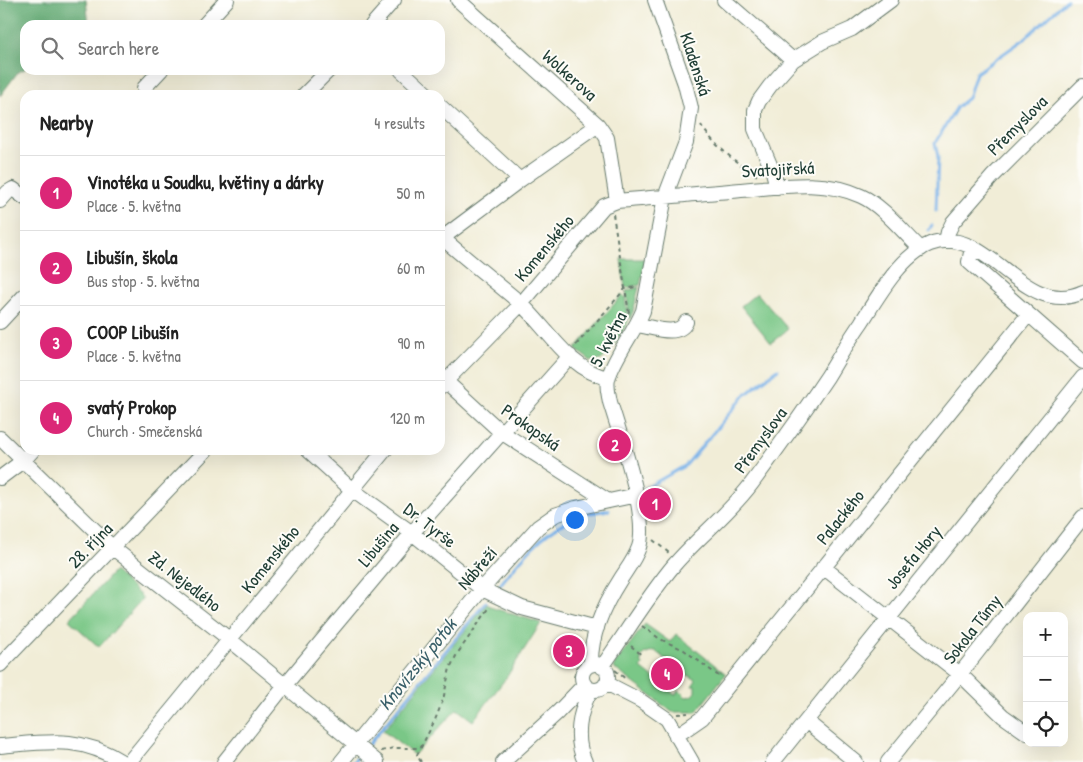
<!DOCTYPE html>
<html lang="en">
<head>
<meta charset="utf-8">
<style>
	body { margin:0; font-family:"Patrick Hand",sans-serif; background:#f6f6f6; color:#222 }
	.controls { position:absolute; right:15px; bottom:15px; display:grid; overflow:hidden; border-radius:10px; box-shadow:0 5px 20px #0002 }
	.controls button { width:45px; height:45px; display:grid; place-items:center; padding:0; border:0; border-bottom:1px solid #e0e0e0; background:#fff; color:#222; font:25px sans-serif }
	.you { position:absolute; left:574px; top:519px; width:18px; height:18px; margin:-12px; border:4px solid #fff; border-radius:50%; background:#1a73e8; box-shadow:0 0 0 8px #1a73e833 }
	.badge { display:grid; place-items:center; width:32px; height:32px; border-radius:50%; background:#db2777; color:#fff; font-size:16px; font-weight:700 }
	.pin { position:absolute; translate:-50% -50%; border:2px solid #fff; box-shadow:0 1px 5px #0006 }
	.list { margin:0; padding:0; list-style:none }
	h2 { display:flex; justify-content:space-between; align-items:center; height:65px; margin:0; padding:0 20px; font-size:21px }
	h2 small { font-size:16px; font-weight:400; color:#767676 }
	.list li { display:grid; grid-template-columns:32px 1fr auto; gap:15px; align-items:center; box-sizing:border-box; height:75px; padding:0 20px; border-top:1px solid #e0e0e0 }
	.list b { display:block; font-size:19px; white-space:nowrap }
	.list p { margin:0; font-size:16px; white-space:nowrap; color:#767676 }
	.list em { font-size:16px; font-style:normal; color:#767676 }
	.icon { flex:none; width:28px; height:28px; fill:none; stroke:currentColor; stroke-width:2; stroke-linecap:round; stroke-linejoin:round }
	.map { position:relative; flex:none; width:1083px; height:762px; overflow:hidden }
	.search { position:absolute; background:#fff; box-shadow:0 5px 20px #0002; left:20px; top:20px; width:425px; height:55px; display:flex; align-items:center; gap:12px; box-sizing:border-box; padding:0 18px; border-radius:15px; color:#767676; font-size:19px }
	.panel { position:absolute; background:#fff; box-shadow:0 5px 20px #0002; left:20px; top:90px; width:425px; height:365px; border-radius:15px }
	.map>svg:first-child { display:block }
	.green { fill:#7ac787; stroke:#4c825e; fill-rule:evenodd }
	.forest { fill:#63ac74; stroke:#417454 }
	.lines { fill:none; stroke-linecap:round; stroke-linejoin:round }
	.stream { stroke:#78b1e8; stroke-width:3 }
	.minor-casing { stroke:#687b6d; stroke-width:16 }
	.path { stroke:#687b6d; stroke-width:2; stroke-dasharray:4 4; stroke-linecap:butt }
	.minor { stroke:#fff; stroke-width:14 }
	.labels { text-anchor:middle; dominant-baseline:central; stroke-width:4; stroke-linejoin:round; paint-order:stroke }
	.street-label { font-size:18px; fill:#1f3d34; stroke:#fdfcf7 }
	.water-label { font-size:19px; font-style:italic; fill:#3a606a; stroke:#fdfcf7 }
</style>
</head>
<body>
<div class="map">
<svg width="1083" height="762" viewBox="0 0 1083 762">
	<rect width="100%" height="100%" fill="#fdfcf7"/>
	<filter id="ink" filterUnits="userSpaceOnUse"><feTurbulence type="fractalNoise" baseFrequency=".02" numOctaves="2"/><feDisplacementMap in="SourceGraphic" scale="10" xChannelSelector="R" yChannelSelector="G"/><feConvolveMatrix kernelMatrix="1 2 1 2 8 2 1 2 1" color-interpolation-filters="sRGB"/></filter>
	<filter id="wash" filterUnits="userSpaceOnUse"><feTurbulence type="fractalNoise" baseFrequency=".0096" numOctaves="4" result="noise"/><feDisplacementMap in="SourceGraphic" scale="20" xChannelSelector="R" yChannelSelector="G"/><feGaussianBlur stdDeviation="1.12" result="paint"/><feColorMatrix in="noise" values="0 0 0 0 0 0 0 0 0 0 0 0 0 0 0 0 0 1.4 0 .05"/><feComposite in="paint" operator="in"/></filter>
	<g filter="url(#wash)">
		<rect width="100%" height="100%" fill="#f1edd7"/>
		<path class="green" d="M621,259H646L640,285L625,288Z
			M639,287L633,312L630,319L626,291Z
			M757,293L788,329L771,343L741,306Z
			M622,295L625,298L628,322L609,353L601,360L591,361L575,349Z
			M114,571L143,598L99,647L69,620Z
			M487,604L493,608L541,623L506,678L473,721L457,709L414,755L383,731Z
			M645,624L670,642L676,634L726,674L696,712H672L614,668V665ZM654,650L660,655L661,654V656L665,659L667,658L666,660L671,663H672V664L676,667H678L677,668L681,671H683L682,672L687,676L688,675L696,680L692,686H695V692L692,695V696L686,697L679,690L675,695L641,668L643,665L641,662L642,659L640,658L645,653L647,654L651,651L653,653Z"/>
		<path class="forest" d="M0,0H86L89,25H25V69L18,72L0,96Z"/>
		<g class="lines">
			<path class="stream" d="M936,211L938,157L935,143L957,107L968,98L976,73L1023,40L1067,0
				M929,230L932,225
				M644,489L686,465L745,395L778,369
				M496,590C518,562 546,526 582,515C590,512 600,512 609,510
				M369,744L486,602
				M353,762L358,757"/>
		</g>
	</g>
	<g filter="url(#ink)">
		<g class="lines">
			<g class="minor-casing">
				<path id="minor" d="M458,0L598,125L607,138L617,201
					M724,0L793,60
					M204,25L227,0
					M372,25L394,0
					M401,70L428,95
					M144,88L161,70
					M304,95L329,70
					M440,106L520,180
					M777,187L773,172L755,129V110L759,101L770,86L793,60L822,42L852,29L891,0
					M0,201L8,192L13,189L25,198
					M440,236C466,259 493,280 519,302C547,327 569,370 608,378
					M946,241L948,232L953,222L992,177L1083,86
					M440,242L449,233L520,180L598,125
					M972,248L969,262L1083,362
					M0,322L25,295
					M638,325C652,327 678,338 686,322
					M440,376L501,432L608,501
					M440,387L521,304L604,206L617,201C655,198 692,194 730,191C773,188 821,177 861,196C883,206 903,232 921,249
					M0,438L113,548L229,639L377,762
					M308,450L351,489L412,533L482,589L522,608L597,628
					M0,478L24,460L33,450
					M823,567L960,674L1003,716L1027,733
					M582 677a13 13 0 1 1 26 0a13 13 0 1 1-26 0Z
					M0,665L206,450
					M591,665C590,634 604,605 620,580C627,569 635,559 639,547C649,517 620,435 610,402C609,395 606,387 608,379C614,357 634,333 643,311L665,197L686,142L691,108L685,84L655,0
					M602,667C626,633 648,596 674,565C699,536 730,513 752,483C778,448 803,413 827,377C838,359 849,340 861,323C877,298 901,255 930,244C988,222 1022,320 1083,292
					M606,683L641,701L667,719L692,762
					M806,721L856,762
					M676,736L702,718L1028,315
					M0,746C47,742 80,735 122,762
					M129,762L385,450
					M224,762L285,685L412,533L570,356
					M341,762L482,589L538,527L555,515L576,508L637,495
					M503,762L558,712L584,685
					M585,762C574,739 579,711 591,690
					M773,762L1083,377
					M888,762L960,674L1083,517"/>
			</g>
			<path class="path" d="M701,125C714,146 738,164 759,177
				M613,214L629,313
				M576,345L625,289L636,287
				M653,540L669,553
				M642,626L660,639L684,650L720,677
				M631,646L643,656
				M615,670L627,680
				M574,677L579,662
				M677,714L688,713
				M381,751L394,748H421
				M421,762L417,755L435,720L443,700L450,668L457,654L490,607"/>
			<use href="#minor" class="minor"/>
		</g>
	</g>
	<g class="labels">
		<g class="street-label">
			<text transform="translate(696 64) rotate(72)">Kladenská</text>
			<text transform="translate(570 75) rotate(42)">Wolkerova</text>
			<text transform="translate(1017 125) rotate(-45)">Přemyslova</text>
			<text transform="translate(778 169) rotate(-3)">Svatojiřská</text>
			<text transform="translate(544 248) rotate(-50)">Komenského</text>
			<text transform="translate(608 339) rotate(-63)">5. května</text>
			<text transform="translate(531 427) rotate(35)">Prokopská</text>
			<text transform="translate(760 440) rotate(-54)">Přemyslova</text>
			<text transform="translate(840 517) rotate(-51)">Palackého</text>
			<text transform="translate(430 525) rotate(38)">Dr. Tyrše</text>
			<text transform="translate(378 544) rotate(-50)">Libušina</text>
			<text transform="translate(90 545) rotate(-46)">28. října</text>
			<text transform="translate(913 557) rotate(-51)">Josefa Hory</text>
			<text transform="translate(270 559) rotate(-51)">Komenského</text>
			<text transform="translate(477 568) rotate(-49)">Nábřeží</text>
			<text transform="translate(185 581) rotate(38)">Zd. Nejedlého</text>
			<text transform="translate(972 629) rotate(-52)">Sokola Tůmy</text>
		</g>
		<g class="water-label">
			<text transform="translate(417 664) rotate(-51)">Knovízský potok</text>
		</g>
	</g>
</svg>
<div class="controls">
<button>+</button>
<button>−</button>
<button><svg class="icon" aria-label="locate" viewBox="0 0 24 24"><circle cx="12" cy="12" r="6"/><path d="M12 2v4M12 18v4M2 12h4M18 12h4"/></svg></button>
</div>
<div class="you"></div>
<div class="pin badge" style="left:655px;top:504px">1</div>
<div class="pin badge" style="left:615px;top:445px">2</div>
<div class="pin badge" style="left:569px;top:651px">3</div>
<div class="pin badge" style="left:667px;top:674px">4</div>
<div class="search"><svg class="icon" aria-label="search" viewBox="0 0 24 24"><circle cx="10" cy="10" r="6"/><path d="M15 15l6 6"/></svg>Search here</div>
<section class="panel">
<h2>Nearby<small>4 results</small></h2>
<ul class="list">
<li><span class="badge">1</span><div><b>Vinotéka u Soudku, květiny a dárky</b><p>Place · 5. května</p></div><em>50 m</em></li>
<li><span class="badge">2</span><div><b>Libušín, škola</b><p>Bus stop · 5. května</p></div><em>60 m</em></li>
<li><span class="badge">3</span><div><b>COOP Libušín</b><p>Place · 5. května</p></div><em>90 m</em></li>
<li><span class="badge">4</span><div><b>svatý Prokop</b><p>Church · Smečenská</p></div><em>120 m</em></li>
</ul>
</section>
</div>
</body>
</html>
